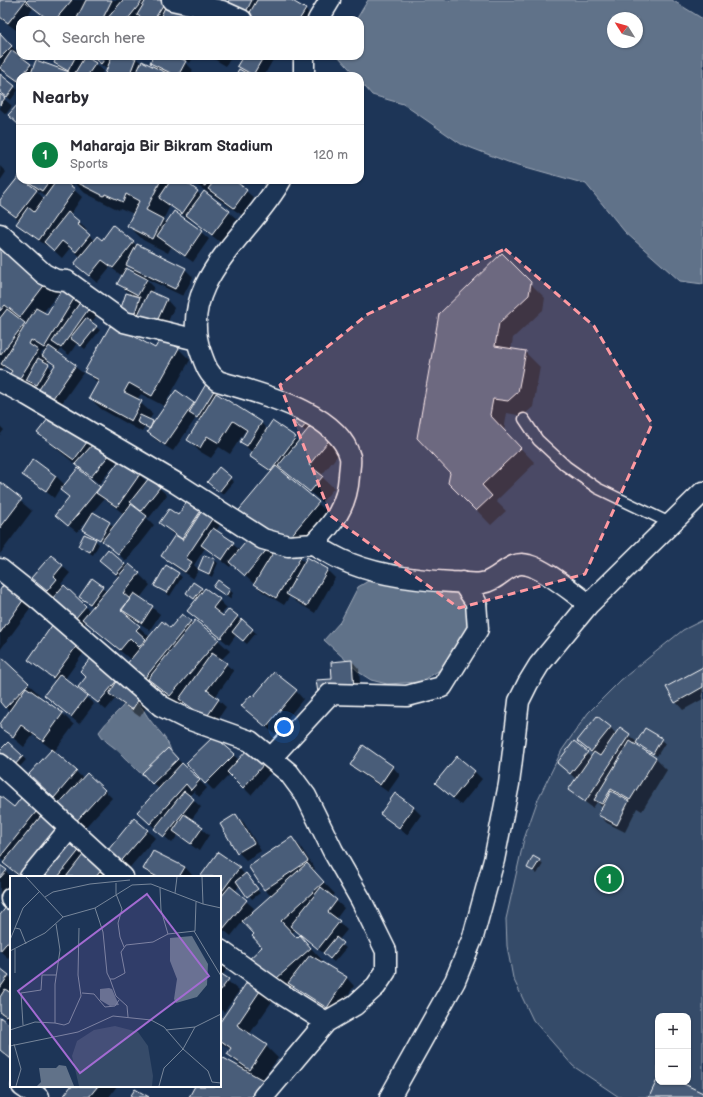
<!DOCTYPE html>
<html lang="en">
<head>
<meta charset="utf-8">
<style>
	body { margin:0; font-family:"Balsamiq Sans",sans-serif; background:#f7f7f7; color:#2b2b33 }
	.controls { position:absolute; right:12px; bottom:12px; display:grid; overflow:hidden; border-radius:8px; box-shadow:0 1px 3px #0004 }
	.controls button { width:36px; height:36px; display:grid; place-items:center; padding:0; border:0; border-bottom:1px solid #e1e1e2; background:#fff; color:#2b2b33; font:20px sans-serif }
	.compass { position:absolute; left:607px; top:12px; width:36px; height:36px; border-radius:50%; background:#fff; box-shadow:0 1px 3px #0004; rotate:307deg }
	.you { position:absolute; left:284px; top:727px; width:14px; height:14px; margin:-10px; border:3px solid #fff; border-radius:50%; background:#1a73e8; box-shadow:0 0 0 6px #1a73e833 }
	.badge { display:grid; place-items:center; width:26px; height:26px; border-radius:50%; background:#0b8043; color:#fff; font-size:13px; font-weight:700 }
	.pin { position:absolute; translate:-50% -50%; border:2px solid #fff; box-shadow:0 1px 4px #0006 }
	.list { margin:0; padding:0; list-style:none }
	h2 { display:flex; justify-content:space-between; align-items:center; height:52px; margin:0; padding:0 16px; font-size:17px }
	h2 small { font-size:13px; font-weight:400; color:#7c7c81 }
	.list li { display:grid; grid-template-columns:26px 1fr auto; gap:12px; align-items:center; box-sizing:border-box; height:60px; padding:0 16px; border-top:1px solid #e1e1e2 }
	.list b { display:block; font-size:15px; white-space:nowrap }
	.list p { margin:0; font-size:13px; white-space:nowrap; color:#7c7c81 }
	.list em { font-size:13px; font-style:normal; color:#7c7c81 }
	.icon { flex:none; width:22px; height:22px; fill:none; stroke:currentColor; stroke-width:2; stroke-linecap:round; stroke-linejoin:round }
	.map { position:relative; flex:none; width:703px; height:1097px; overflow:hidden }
	.search { position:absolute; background:#fff; box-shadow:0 1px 3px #0004; left:16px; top:16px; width:348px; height:44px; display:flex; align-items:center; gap:10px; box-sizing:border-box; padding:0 14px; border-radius:12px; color:#7c7c81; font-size:15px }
	.panel { position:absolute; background:#fff; box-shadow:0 1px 3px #0004; left:16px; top:72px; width:348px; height:112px; border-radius:12px }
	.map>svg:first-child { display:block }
	.green { fill:#364b69; stroke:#9aa5b4; fill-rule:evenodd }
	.water { fill:#617289; stroke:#a0aab8; fill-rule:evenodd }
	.shadow { fill:#0007; fill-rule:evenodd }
	.building { fill:#4a5d79; stroke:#fff }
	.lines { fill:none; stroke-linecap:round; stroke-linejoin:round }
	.service-casing { stroke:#fff; stroke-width:13 }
	.minor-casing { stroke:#fff; stroke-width:23 }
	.service { stroke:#1d3557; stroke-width:10 }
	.minor { stroke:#1d3557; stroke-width:20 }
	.marked { fill:#ff9aa2; fill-opacity:0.2; stroke:#ff9aa2; stroke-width:3; stroke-dasharray:8 5; stroke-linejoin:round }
	.inset-road { fill:none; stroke:#77869a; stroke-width:1 }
	.view { fill:#a36bd2; fill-opacity:0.15; stroke:#a36bd2; stroke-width:2 }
	.inset-edge { fill:none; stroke:#fff; stroke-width:2 }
</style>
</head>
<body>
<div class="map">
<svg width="703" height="1097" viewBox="0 0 703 1097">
	<rect width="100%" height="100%" fill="#1d3557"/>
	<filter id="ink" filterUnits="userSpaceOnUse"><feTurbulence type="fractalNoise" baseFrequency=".025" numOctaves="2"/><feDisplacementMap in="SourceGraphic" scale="8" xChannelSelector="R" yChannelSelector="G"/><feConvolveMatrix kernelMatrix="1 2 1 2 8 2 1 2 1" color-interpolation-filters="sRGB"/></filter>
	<g filter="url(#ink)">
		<path class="green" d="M703,620V1097H619L573,1066L533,1020L513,978L507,946L506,919L524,839L538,799L562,750L588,713L621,680L683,630ZM658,1016H688V1082H658Z"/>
		<path class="water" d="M368,0H672L703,19V284L680,281L625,232L586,184L508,162L461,144L403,104L372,95L360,81V76H356L338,56H360V20H356ZM613,18H637V42H613Z
			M375,577L477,593L488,603L483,625L460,657L421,682L387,684L371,680L360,673L324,640L340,622L358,587Z
			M128,700C141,701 143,711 150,720C158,731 167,737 171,751L157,766L144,776C135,769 127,760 119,752C110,743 106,744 99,732C107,720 119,712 128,700Z"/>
		<path class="shadow" d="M0,0H167L188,16L193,8L231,20H144L142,18L141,20H47L34,7L24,20H20V25L16,30L0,18Z
			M230,0H289L305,9L316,20H252Z
			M0,35L19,54L17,56L34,68L63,71L55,63L58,56H129L136,58L142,64L158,70L151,63L154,56H172L185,62L193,70L190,76H105L108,70L92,58L91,60L103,71L100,76H20V84L3,70L0,73Z
			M179,56H194L190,63Z
			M209,56H232L226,66Z
			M244,56H275L264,76H236L245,73L239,66Z
			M0,76L18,90L11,100L0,92Z
			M0,95L12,106L6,114L0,109Z
			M0,166L6,172L0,181Z
			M19,177L20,180H23L35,190L36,188L27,180H181L202,196L205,192L237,219L220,242L191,219L190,220L170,206L163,220L167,223L201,232L209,239L193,262L171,247L168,253L143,240L128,225L134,214L120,208L119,210L85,193L74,182L71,187L82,197L70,215L87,230L85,232L95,241L133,242L137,246L185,269L193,277L183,296L145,278L154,287L151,293L167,300L174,308L162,335L125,315L132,295L118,284L124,272L121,275L110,267L97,283L76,264L81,257L70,248L62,258L48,245L47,246L25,231L18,224L20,221L7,211L0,202ZM36,190L46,196L44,199ZM128,266L136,273L126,269ZM143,301L145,302L143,308L141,307Z
			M189,180H233L254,198L242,215Z
			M0,240L60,291L43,313L47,316L66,286L97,315L91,323L100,330L85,349L77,343L69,355L61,349L58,354L83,373L59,407L41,388L34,385L30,392L5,366L2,369L0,368ZM22,320L27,324L26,326L21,321ZM43,351L46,353L43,357L41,354ZM49,361L56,367L49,376L48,375L52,369L47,364Z
			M502,255L545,298L543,310L513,338L511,350L525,352L540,367L533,407L523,416L507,413L504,431L535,463L496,501L506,511L491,525L449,482Z
			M161,339L179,349L190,360L164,406L141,394L137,400L153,414L149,420L155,424L194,403L195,404L214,390L218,394L217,395L261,423L268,430L273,422L299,442L306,432L299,426L302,414L342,450L321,476L334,488L322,502L284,471L282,473L330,514L297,553L288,550L305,562L327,570L335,578L315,613L295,601L290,596L284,605L263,592L232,564L230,567L205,548L194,565L199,570L205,556L214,560L218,563L212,577L199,569L193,579L170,563L162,556L175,536L160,523L178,517L193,495L224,519L216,531L240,550L250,538L272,473L250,455L252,452L241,442L247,433L245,431L230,454L219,447L211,458L199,451L188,439L200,420L196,418L173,451L156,440L149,432L150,430L145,427L142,432L101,409L90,398L98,383L85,371L156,349Z
			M52,415L109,454L117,462L99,484L38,433Z
			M0,426L4,430L0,435Z
			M119,463L140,475L147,482L159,488L167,495L149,518L145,516L154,525L126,561L104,542L84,530L92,515L77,532L64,522L70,498L60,488L54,498L24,474L56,476L65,485L78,469L101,488ZM104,499L124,514L114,527L92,513ZM133,503L141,511L131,505Z
			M219,469L234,482L223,495L212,486Z
			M0,484L32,511L0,554Z
			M95,540L99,544L93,555L79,546Z
			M51,556L70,573L61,584L90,611L94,607L84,600L92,580L107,592L119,577L104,563L124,564L139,574L150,585L140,598L160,614L150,630L130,617L129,618L150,637L190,622L218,640L230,651L221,660L234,671L215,697L226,707L214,725L185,703L181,707L154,684L152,686L135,672L131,660L86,622L82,627L33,578Z
			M178,574L182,577L170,596L155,586Z
			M219,582L233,593L230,599L218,590Z
			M201,589L219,600L227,608L220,615L223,617H237L256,633L247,644L236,635L229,645L188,611L197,600L191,596Z
			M0,591L24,600L31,608L0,650Z
			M55,623L87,648L65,679L94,704L79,724L45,695L56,681L29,659Z
			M0,657L40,695L38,696L62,713L74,725L54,752L83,778L104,790L112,798L79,834L60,803L30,774L53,750L33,735L24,747L0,727L10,711L0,703Z
			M92,658L149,703L140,717L115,699L106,710L79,687L87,677Z
			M352,661L359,669L361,697L333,680Z
			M703,668V699L683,710L676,702Z
			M296,691L303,699L275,734L250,714L253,698Z
			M610,727L616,734L620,728L638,743L645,730L665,743L657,756L637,743L635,746L656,759L667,770L642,811L637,808L625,832L607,823L599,815L603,808L597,802L593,808L569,790L576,779L558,763L574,743L591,757L593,754L579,741Z
			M214,737L239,760L264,765L271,772L251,795L230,774L214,791L187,763Z
			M8,743L26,760L15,772L0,751Z
			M364,747L393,767L400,775L388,792L359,772L351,765Z
			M168,750L207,788L199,797L194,791L189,796L201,807L191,820L209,835L199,851L178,835L172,843L146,820L159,789L143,773Z
			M474,771L482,779L461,805L436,783Z
			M24,795L116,877H20L16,874L0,858V797L14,808Z
			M413,807L421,815L407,835L381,814Z
			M236,815L244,823L261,851L246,860L238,852Z
			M147,830L155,838L125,873L112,862Z
			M292,838L300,846L315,869L313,871L335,894L332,897L344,908L336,919L347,930L338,941L346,948L334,962L295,930L292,933L297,939L300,936L322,960L320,962L347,978L354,986L335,1015L293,986L280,997L264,948L255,934L243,921L231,936L220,927V899L222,897L220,896V877H201L239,868L260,893L252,899L240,884L235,892L254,908L248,917L271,896L265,890L249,866Z
			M539,860L543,864L537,874L528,867Z
			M0,866L12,877L11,882L0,895Z
			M185,867L192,875L191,877H153L144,869Z
			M11,904V955L8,958L0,951V916Z
			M220,954L230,964L222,976L239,991L224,1012L220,1009Z
			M0,969L11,978V990L9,993L11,994V1022L0,1013Z
			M251,977L275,997L249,1035L266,1046L278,1058L262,1080L277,1095L276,1097H190L196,1086H220V1057L243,1069L228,1054L231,1050L220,1042V1024Z
			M72,1086H117L109,1097H64Z"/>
		<path class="building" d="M0,0H26L8,23L0,17Z
			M28,0H72L55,20H49L26,2Z
			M86,0H112L102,20H76Z
			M123,0H143L127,20H106Z
			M146,0H166L154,20H146L137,15Z
			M229,0H252L245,14L227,4Z
			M257,0H291L306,9L299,20H254L248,16Z
			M167,3L184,11L180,20H159Z
			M192,6L207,15L204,20H184Z
			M0,33L12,46L0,58Z
			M12,50L31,64L22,76H20L18,81L0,68Z
			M57,56H76L68,71L54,63Z
			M85,56L96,63L87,76H73Z
			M91,56H107L101,64Z
			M112,56L136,58L129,76H104Z
			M153,56H175L186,61L178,76H177L150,63Z
			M243,56H264L253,75L237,66Z
			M36,60L69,72L68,76H30Z
			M142,61L173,76H135Z
			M239,69L251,76H235Z
			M0,74L15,86L7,97L0,92Z
			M0,94L5,98L0,105Z
			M20,102V126L8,115Z
			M19,176L20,180H24L37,190L16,217L0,205V200Z
			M26,180H50L42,191Z
			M57,180H63L75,189L39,240L16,224L28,207L34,212Z
			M72,180H161L146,210L163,219L153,239L127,226L139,201L126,194L123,202L105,194L104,196Z
			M171,180H183L198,191L182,214L159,198Z
			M195,180H209L205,186Z
			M215,180H234L247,190L234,208L208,189Z
			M204,191L230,211L212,235L186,215Z
			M174,211L202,231L185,256L157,236Z
			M68,212L80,222L77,224L90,235L76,252L62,241L54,251L44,242Z
			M113,225L134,242L113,268L102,260L89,276L74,264L97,236L102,240Z
			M0,240L49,279L20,317L5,305L0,311Z
			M137,244L186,268L175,289L126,265Z
			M502,253L531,282L529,295L499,323L495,346L526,351L518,392L508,401L493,399L490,415L521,448L482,485L492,496L476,511L448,483L450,473L417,438L439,314Z
			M126,268L147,279L138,295L117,284Z
			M65,284L78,292L44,348L31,340L29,344L38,350L18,381L9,375L12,371L1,364L36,308L47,314Z
			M149,291L167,299L154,328L136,319Z
			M126,293L140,297L134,316L120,311Z
			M81,301L90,307L61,348L52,342Z
			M7,309L25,323L0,355V318Z
			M86,318L97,326L81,346L70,338Z
			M110,326H116L155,348L161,338L179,348L152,396L129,383L124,392L142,401L131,421L89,398L99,380L84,372Z
			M49,346L76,365L51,401L38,391L55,365L42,356Z
			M38,358L49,364L37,385L26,380Z
			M206,384L215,389L197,418L189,413Z
			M176,390L194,403L165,445L147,432Z
			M216,393L262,422L247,446L240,442L247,430L233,421L219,443L207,436L200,448L187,440Z
			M302,412L310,419L302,429L294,423Z
			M52,414L90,438L74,460L37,433Z
			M140,415L153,421L150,429L137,422Z
			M272,421L296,437L271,471L249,456Z
			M313,423L331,438L309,465L323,476L310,492L278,466Z
			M94,443L110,454L91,477L75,464Z
			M33,459L56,476L46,491L22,475Z
			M119,461L140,474L117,507L96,493Z
			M276,466L319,502L285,543L278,536L245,576L229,562L250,537L230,521Z
			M219,467L231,477L219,492L207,482Z
			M78,468L100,487L68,526L55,515L69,497L60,490Z
			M149,478L160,487L141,511L130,502Z
			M0,482L22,499L0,528Z
			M192,494L206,503L182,539L159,523L169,509L178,515Z
			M207,503L218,510L186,558L192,562L185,572L161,556L175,535L183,540Z
			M131,504L147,516L118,554L102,541Z
			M93,512L110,522L100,540L82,530Z
			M213,528L234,542L222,560L201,545Z
			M84,534L96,539L90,552L78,546Z
			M279,543L301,557L276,598L254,584Z
			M108,549L125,564L116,574L99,560Z
			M51,555L63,565L54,576L57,579L47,591L31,578Z
			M204,555L215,559L209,574L198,569Z
			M307,557L328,569L307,606L286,594Z
			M129,564L140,573L123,593L130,599L121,610L140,626L136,630L146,639L139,647L130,638L120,650L82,619Z
			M166,565L179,573L167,593L154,586Z
			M92,578L103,586L90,604L79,597Z
			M218,580L230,589L226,596L213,587Z
			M193,582L202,588L194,599L186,593Z
			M4,584L24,599L0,633V590Z
			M64,585L86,606L74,620L52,599Z
			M205,588L220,599L213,608L223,616L229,609L238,616L221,638L187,611Z
			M134,593L153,606L142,623L122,610Z
			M182,614L191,621L144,679L126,665L162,621L170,628Z
			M242,619L253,629L243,641L232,632Z
			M195,620L219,639L170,696L148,679Z
			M55,621L81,640L53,678L28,660Z
			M212,653L227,663L207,690L219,699L206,718L179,699Z
			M0,656L29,683L5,708L0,702Z
			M92,657L118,679L98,703L78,687L86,677L80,671Z
			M352,660L354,690L318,693L316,680L332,679L331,662Z
			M703,667V687L675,703L666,687Z
			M274,672L297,690L266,727L241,706L251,695L253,697Z
			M60,674L87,696L71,717L44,695Z
			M119,678L142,694L132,710L109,694Z
			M26,687L63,713L43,741L21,725L13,737L0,728V724Z
			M597,716L611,727L591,752L577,741Z
			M620,727L630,734L585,802L568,790L594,752L600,756Z
			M645,728L662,738L653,754L636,743Z
			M214,736L235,754L205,784L186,763Z
			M574,741L588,752L570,774L557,763Z
			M630,741L656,758L630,800L611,789L602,804L594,800Z
			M8,742L23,756L11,769L0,759V750Z
			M363,745L393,766L380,785L350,765Z
			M168,748L178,759L152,784L142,773Z
			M52,749L77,771L54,798L29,774Z
			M248,749L264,764L243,788L227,772Z
			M457,756L475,771L453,798L435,783Z
			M182,763L200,780L191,790L186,784L150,824L137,812Z
			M87,773L105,790L71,827L53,810Z
			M184,791L194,799L164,837L154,829Z
			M611,791L629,801L617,825L598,815Z
			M395,793L414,807L399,828L380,814Z
			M24,794L40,807L0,857V796L14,807Z
			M45,811L66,828L21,877L3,863Z
			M184,814L203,827L191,844L173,831Z
			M236,814L254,843L237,853L220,824Z
			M134,818L148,830L117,866L104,855Z
			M70,831L85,843L58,877H33Z
			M292,837L308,861L264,890L248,866Z
			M86,851L105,865L96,877H66Z
			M153,851L185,867L179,877H157L143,869Z
			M218,852L240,867L220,894V877H200Z
			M533,856L540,860L533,871L527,868Z
			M307,863L324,882L281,921L297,938L300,935L311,948L268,986L246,962L262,947L252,936L254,934L242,921Z
			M0,865L7,870L0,878Z
			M246,873L258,889L247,897L236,881Z
			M230,886L247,900L223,929L220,927V898Z
			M321,887L337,900L328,912L340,921L318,949L290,926Z
			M10,902L11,938L0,951V915Z
			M336,937L343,943L330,959L323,953Z
			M310,955L347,977L327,1008L288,983Z
			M0,968L9,975L0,988Z
			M220,973L229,979L220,991Z
			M251,976L264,985L237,1025L267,1045L250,1070L227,1054L231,1048L220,1040V1022Z
			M5,989L11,993V1013L10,1012L6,1016L0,1012V997Z
			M0,1017L11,1026V1059L0,1050Z
			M220,1056L263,1080L254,1097H189L195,1086H220Z
			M658,1078V1082H680L703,1093V1097H649Z
			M71,1086H98L89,1097H63Z
			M135,1089L149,1097H130Z"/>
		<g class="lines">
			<g class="service-casing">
				<path id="service" d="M524,419L538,440L566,466L597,488L670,523"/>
			</g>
			<g class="minor-casing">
				<path id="minor" d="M172,0L222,11L242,20
					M318,20L330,0
					M304,56V76
					M0,234L44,274L56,280L67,281L124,322L197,340
					M0,381L27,395L176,483L263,539L288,546L313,544C334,523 347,506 349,476C349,470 351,463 350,457C338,411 257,393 218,381C208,374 205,364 201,353C175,282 252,234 281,180
					M313,544C322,549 331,555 340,559C373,575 415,580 452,582C461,582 473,585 482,583C499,581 510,559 528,565C547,570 573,593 589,604
					M0,569L39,600L161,706L185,718L250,741L289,773L306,796L333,851L361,900L386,951V971L376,986L355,1005L326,1022L280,993L220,950
					M271,758L330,694L407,696L442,687L478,629L476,602L462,582
					M0,764L123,877
					M30,877L70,828
					M11,898V899
					M22,1086L38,1097
					M263,1097L326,1022
					M390,1097L455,981L473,937L494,860L509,784L519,701L528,683L539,665L589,604L703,492"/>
			</g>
			<use href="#service" class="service"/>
			<use href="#minor" class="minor"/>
		</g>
	</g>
	<path class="marked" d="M505,249L594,326L652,424L585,574L459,608L331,516L280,385L368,314Z"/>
	<g transform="translate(10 876)">
		<rect width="211" height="211" fill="#1d3557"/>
		<path d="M105,150L128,156L138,170L143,200L142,210H69L62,180L67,165L84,154Z" fill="#364b69"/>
		<path d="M182,60L198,88L197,109L187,121L166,127L164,123L167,103L160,85V62ZM99,112L102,113L109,129L100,130L90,124V113ZM49,189L56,190L64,210H27L31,206L29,192H46Z" fill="#617289"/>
		<path class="inset-road" d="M16,1L53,41M192,1L193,28L211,32M106,7V18L112,33L108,47L110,61L114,71M150,12L151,34L158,58M165,17L167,1M35,21L43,16L80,8L120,4M85,32L93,56L97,97L100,103H104L115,97L111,76L116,69L143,66L158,58L185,55L186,26M46,48L50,74L45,108V147L54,149L59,147L71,120L68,99L69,52M5,52L10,53L16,68M184,55L211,100M0,64L13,32L30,15M0,75L35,57L53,41L85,32L122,9L141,8L193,28M5,97V73M100,103L106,120L117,130L118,141M72,117L84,118L95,131L105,130L109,124M211,138L185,151L173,173L198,195L202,206L211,207M13,149L11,117L31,114L32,99H46M0,154L25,146L45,147M156,154L185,151M4,168L11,193L6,210M0,170L68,156L103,140L141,144L154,151L173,173L154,192L149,210"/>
		<path class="view" d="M137,18L199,100L70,197L8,115Z"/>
		<rect width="211" height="211" class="inset-edge"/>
	</g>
</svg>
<div class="controls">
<button>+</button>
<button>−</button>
</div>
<svg class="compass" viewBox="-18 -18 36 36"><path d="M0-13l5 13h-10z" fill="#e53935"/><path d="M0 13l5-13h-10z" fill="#7c7c81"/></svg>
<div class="you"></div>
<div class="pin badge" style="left:609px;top:879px">1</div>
<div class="search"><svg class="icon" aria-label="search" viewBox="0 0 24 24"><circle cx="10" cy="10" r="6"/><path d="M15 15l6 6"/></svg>Search here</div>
<section class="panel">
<h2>Nearby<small></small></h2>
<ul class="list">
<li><span class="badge">1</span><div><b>Maharaja Bir Bikram Stadium</b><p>Sports</p></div><em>120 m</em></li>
</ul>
</section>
</div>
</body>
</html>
